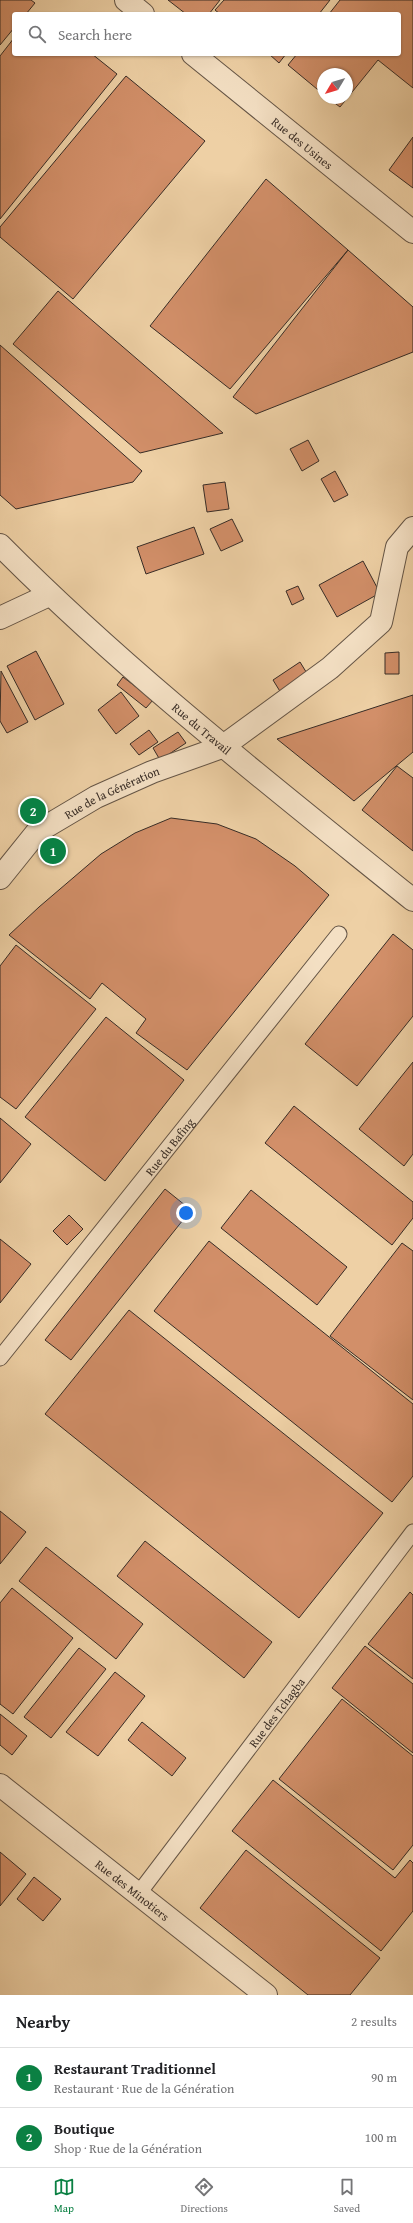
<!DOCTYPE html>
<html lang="en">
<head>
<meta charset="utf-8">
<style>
	body { margin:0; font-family:"Gentium Book Plus",serif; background:#f2f2f2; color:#202124 }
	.compass { position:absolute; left:317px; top:68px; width:36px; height:36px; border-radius:50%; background:#fff; box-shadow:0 1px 3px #0004; rotate:232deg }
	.you { position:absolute; left:186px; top:1213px; width:14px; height:14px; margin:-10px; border:3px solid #fff; border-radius:50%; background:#1a73e8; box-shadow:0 0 0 6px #1a73e833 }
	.badge { display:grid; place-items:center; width:26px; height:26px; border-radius:50%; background:#0b8043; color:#fff; font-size:13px; font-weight:700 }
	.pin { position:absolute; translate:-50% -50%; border:2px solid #fff; box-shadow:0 1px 4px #0006 }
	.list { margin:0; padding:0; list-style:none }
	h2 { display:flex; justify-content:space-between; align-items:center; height:52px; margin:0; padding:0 16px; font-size:17px }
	h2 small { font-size:13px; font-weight:400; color:#757577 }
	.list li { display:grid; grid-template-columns:26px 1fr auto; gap:12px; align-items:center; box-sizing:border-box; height:60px; padding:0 16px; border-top:1px solid #e0e0e0 }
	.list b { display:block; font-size:15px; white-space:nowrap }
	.list p { margin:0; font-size:13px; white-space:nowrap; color:#757577 }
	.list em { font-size:13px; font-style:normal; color:#757577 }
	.icon { flex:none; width:22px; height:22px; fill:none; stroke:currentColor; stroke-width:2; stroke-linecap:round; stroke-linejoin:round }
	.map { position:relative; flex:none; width:413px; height:1995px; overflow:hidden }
	.search { position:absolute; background:#fff; box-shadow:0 1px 3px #0004; left:12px; right:12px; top:12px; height:44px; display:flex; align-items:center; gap:10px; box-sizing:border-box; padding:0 14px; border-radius:4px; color:#757577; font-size:15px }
	.sheet { height:172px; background:#fff }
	nav { display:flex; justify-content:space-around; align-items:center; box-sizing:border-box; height:56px; border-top:1px solid #e0e0e0; background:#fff; font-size:11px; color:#757577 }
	nav a { display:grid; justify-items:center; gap:2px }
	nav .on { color:#0b8043 }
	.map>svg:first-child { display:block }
	.building { fill:#d28f69; stroke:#372c26 }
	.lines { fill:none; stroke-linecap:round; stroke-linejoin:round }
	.lane-casing { stroke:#655546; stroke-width:17 }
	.street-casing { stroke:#655546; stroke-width:24 }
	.lane { stroke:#f4e0c4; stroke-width:15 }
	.street { stroke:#f4e0c4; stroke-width:22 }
	.labels { text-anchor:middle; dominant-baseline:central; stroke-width:3.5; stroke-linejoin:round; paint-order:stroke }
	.street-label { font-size:12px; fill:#372c26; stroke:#f4e0c4 }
</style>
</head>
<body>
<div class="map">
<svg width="413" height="1995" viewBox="0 0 413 1995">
	<rect width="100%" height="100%" fill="#eed0a5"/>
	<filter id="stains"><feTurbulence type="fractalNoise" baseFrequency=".005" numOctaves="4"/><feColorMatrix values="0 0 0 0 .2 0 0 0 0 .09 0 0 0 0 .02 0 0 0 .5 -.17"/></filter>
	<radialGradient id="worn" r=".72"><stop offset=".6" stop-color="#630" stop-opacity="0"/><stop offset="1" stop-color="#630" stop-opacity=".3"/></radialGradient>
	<path class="building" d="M0,0H31L35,3L26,14H14V28L0,45Z
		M168,0H220L209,14H186Z
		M224,0H330L319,14H220L215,10Z
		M340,0H413V88L378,60L340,107L328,98H347V74H323V94L288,65L297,54H399V14H329Z
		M14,38V54H92L117,74L0,219V56Z
		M269,54H286L279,63Z
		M126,76L205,141L73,299L0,237V227Z
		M413,137V188L389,170Z
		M266,179L348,250L230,389L150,326Z
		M348,250L413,307V352L256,414L233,397Z
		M58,291L223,433L140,453L13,344Z
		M0,345L142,471L133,482L16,509L0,495Z
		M308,440L319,461L302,471L290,449Z
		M335,471L348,495L334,502L321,479Z
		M225,482L229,509L207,512L203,485Z
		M232,519L243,541L221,551L210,529Z
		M194,527L204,554L146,574L137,547Z
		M363,561L380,593L337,617L319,585Z
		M298,586L304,599L292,605L286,591Z
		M36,651L64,704L35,720L7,666Z
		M399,652V674H385V653Z
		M300,662L308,675L281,693L273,680Z
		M1,671L28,722L7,733L0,721Z
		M123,677L153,700L146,708L117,685Z
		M121,692L139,716L116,734L98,710Z
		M413,695V752L354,801L277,739Z
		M149,730L158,742L139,755L130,744Z
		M178,732L186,743L160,760L153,748Z
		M397,766L413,778V851L362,810Z
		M171,818L217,824L256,839L295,866L329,895L187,1070L136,1033L146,1019L102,983L90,999L9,935L39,907L101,854L135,833Z
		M393,934L413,950V1016L357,1086L305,1044Z
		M16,945L96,1009L16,1109L0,1097V966Z
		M106,1017L184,1080L105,1181L25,1117Z
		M413,1062V1154L404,1166L359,1129Z
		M294,1106L413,1202V1218L392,1245L265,1143Z
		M0,1118L31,1144L0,1183Z
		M165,1189L191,1210L71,1360L45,1340Z
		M251,1190L347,1267L317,1305L221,1228Z
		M69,1215L83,1229L67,1245L53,1231Z
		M0,1239L31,1264L0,1303Z
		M209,1241L413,1404V1476L392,1502L154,1311Z
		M402,1243L413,1251V1400L330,1336Z
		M129,1310L383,1513L299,1618L45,1414Z
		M0,1511L26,1532L0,1564Z
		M145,1541L272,1642L244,1678L117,1576Z
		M46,1547L143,1624L116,1659L19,1581Z
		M12,1588L73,1638L13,1714L0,1704V1603Z
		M410,1592L413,1595V1679L368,1644Z
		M365,1646L413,1684V1753L332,1688Z
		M79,1648L106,1669L51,1738L24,1717Z
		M115,1672L145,1696L98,1756L66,1732Z
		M342,1699L413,1756V1845L393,1870L279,1779Z
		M0,1714L27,1736L12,1755L0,1745Z
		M142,1722L186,1758L172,1776L128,1740Z
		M273,1780L395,1878L410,1860L413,1863V1911L381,1951L232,1831Z
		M246,1850L380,1958L350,1995H308L200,1908Z
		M0,1852L26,1874L0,1906Z
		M34,1877L61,1899L43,1921L17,1899Z"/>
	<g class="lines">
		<g class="lane-casing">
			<g id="lane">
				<path id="s1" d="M0,1358L339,934"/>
				<path id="s2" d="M139,1893L413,1532"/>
			</g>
		</g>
		<g class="street-casing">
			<g id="street">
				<path d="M126,0L143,14"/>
				<path id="s3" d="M193,54L413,232"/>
				<path id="s4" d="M0,545C128,674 272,786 413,900"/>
				<path d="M0,618L49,595"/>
				<path id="s5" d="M0,878L37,832L96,797L152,772L222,747L330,668L381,622L397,547L413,528"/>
				<path id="s6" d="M0,1785L266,1995"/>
			</g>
		</g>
		<use href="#lane" class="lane"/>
		<use href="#street" class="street"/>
	</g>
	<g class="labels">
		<g class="street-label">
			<text stroke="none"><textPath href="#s3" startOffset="141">Rue des Usines</textPath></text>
			<text stroke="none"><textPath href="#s4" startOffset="273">Rue du Travail</textPath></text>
			<text stroke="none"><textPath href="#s5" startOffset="144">Rue de la Génération</textPath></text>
			<text stroke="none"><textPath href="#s1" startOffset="271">Rue du Bafing</textPath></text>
			<text stroke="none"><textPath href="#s2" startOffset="227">Rue des Tchagba</textPath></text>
			<text stroke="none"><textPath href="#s6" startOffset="169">Rue des Minotiers</textPath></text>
		</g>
	</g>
	<rect width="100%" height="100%" filter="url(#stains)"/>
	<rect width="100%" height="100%" fill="url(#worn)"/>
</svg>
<svg class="compass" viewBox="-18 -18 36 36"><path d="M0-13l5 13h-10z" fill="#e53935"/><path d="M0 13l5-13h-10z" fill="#757577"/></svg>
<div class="you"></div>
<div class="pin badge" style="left:53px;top:851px">1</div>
<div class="pin badge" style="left:33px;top:811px">2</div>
<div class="search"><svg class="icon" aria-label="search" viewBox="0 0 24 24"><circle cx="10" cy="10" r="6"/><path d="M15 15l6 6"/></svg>Search here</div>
</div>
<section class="sheet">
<h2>Nearby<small>2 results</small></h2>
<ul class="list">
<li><span class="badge">1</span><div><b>Restaurant Traditionnel</b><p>Restaurant · Rue de la Génération</p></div><em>90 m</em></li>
<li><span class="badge">2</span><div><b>Boutique</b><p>Shop · Rue de la Génération</p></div><em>100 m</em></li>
</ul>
</section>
<nav>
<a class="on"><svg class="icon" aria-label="map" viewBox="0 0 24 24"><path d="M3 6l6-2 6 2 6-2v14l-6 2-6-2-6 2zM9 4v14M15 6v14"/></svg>Map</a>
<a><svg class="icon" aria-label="directions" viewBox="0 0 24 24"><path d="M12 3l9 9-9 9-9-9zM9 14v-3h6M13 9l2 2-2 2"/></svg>Directions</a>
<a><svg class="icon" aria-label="saved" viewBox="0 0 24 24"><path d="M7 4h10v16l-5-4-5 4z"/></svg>Saved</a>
</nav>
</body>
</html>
